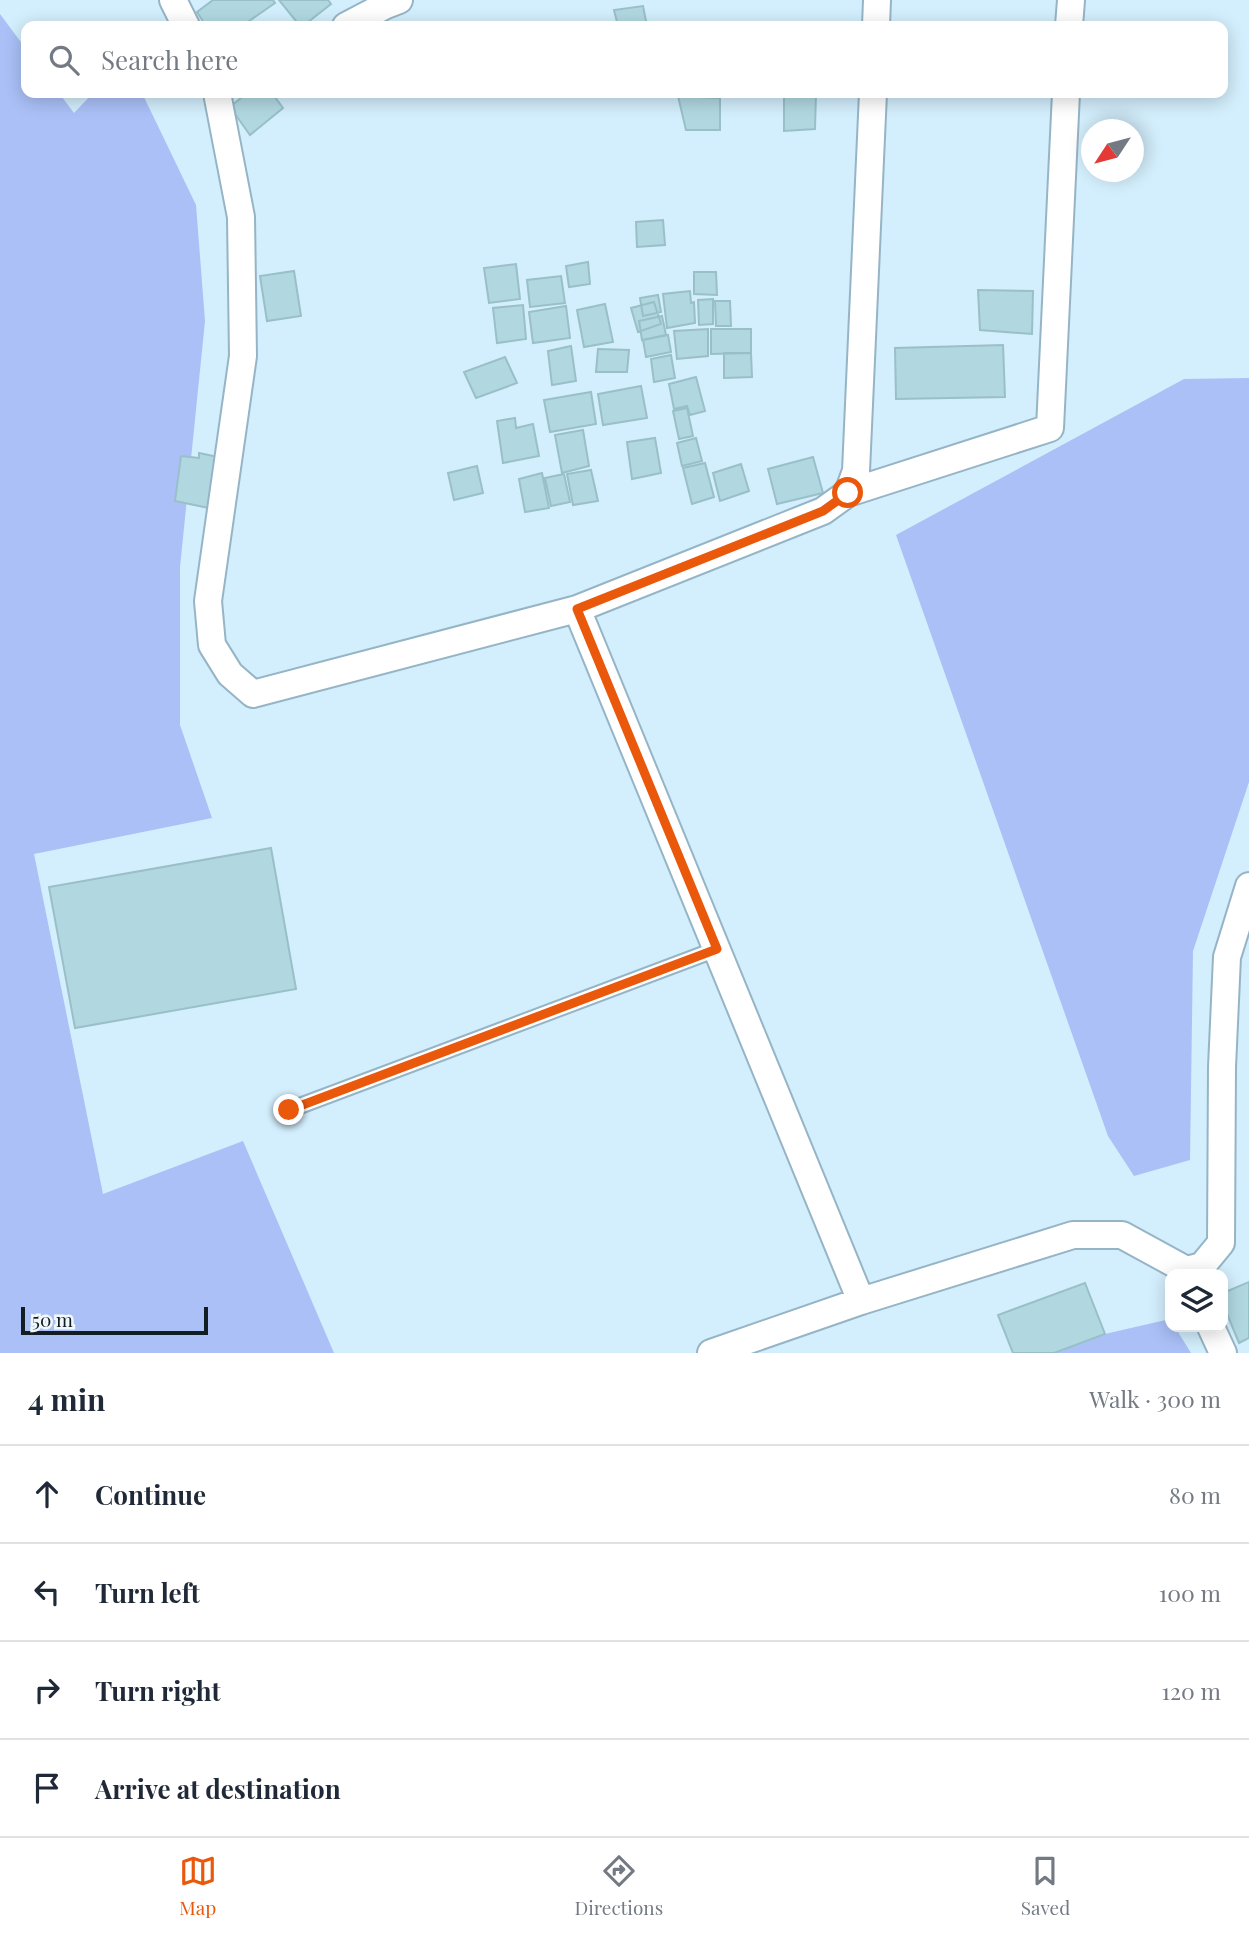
<!DOCTYPE html>
<html lang="en">
<head>
<meta charset="utf-8">
<style>
	body { margin:0; font-family:"Playfair Display",serif; background:#f6f6f7; color:#1f2937 }
	.controls { position:absolute; right:21px; bottom:21px; display:grid; overflow:hidden; border-radius:14px; box-shadow:0 4px 18px #0003 }
	.controls button { width:63px; height:63px; display:grid; place-items:center; padding:0; border:0; border-bottom:2px solid #e0e1e3; background:#fff; color:#1f2937; font:35px sans-serif }
	.compass { position:absolute; left:1081px; top:119px; width:63px; height:63px; border-radius:50%; background:#fff; box-shadow:0 4px 18px #0003; rotate:234deg }
	.scale { position:absolute; left:21px; bottom:18px; width:187px; box-sizing:border-box; padding-left:7px; border:4px solid #111e24; border-top:0; font-size:19px; line-height:24px; white-space:nowrap; color:#111e24; -webkit-text-stroke:5px #f1f8fb; paint-order:stroke }
	.stop { position:absolute; width:21px; height:21px; margin:-16px; border:5px solid #ea580c; border-radius:50%; background:#fff }
	.stop.end { background:#ea580c; border-color:#fff; box-shadow:0 2px 7px #0008 }
	.list { margin:0; padding:0; list-style:none }
	h2 { display:flex; justify-content:space-between; align-items:center; height:91px; margin:0; padding:0 28px; font-size:30px }
	h2 small { font-size:23px; font-weight:400; color:#747a83 }
	.list li { display:grid; grid-template-columns:46px 1fr auto; gap:21px; align-items:center; box-sizing:border-box; height:98px; padding:0 28px; border-top:2px solid #e0e1e3 }
	.list b { display:block; font-size:26px; white-space:nowrap }
	.list em { font-size:23px; font-style:normal; color:#747a83 }
	.icon { flex:none; width:38px; height:38px; fill:none; stroke:currentColor; stroke-width:2; stroke-linecap:round; stroke-linejoin:round }
	.map { position:relative; flex:none; width:1249px; height:1353px; overflow:hidden }
	.search { position:absolute; background:#fff; box-shadow:0 4px 18px #0003; left:21px; right:21px; top:21px; height:77px; display:flex; align-items:center; gap:18px; box-sizing:border-box; padding:0 24px; border-radius:14px; color:#747a83; font-size:26px }
	.sheet { height:483px; background:#fff }
	nav { display:flex; justify-content:space-around; align-items:center; box-sizing:border-box; height:98px; border-top:2px solid #e0e1e3; background:#fff; font-size:19px; color:#747a83 }
	nav a { display:grid; justify-items:center; gap:4px }
	nav .on { color:#ea580c }
	.map>svg:first-child { display:block }
	.water { fill:#aac0f7 }
	.building { fill:#b1d8e1; stroke:#99c0c8; stroke-width:2 }
	.lines { fill:none; stroke-linecap:round; stroke-linejoin:round }
	.service-casing { stroke:#95b5c6; stroke-width:18 }
	.minor-casing { stroke:#95b5c6; stroke-width:30 }
	.service { stroke:#fff; stroke-width:14 }
	.minor { stroke:#fff; stroke-width:26 }
	.route { stroke:#ea580c; stroke-width:9 }
</style>
</head>
<body>
<div class="map">
<svg width="1249" height="1353" viewBox="0 0 1249 1353">
	<rect width="100%" height="100%" fill="#d3eefc"/>
	<path class="water" d="M0,14L26,49V93H59L74,113L93,93H142L196,205L205,321L180,567V725L212,818L34,854L103,1194L243,1141L334,1353H0Z
		M1249,378V782L1193,951L1190,1160L1134,1176L1108,1136L896,535L1184,379Z
		M1170,1319V1327H1175L1191,1353H1054L1105,1334Z"/>
	<path class="building" d="M213,0H273L275,3L242,26H206L197,12Z
		M279,0H328L331,4L303,26H300Z
		M643,6L647,26H618L614,10Z
		M247,93H272L283,108L250,135L230,107Z
		M784,93H816L815,129L784,131Z
		M678,96L720,98V130H686Z
		M663,220L665,245L637,247L636,222Z
		M588,262L590,284L569,287L566,266Z
		M516,264L520,299L489,303L484,268Z
		M294,271L301,316L267,321L260,276Z
		M694,272H716L717,295L694,294Z
		M561,276L565,303L530,307L527,280Z
		M978,290L1033,291L1032,334L980,330Z
		M690,291L691,303L694,302L695,323L667,328L663,294Z
		M658,295L661,312L643,316L640,298Z
		M713,299V324L699,325L698,300Z
		M715,301H730L731,326H716Z
		M654,302L661,324L638,332L631,308Z
		M605,304L613,342L584,347L577,310Z
		M523,305L526,339L497,343L493,308Z
		M566,306L570,338L533,343L529,312Z
		M662,316L666,335L642,340L639,321Z
		M708,329V356L677,359L674,331Z
		M711,329H751V353L711,354Z
		M668,335L671,352L646,357L643,340Z
		M1003,345L1005,397L896,399L895,348Z
		M571,346L576,381L552,385L548,351Z
		M598,349L629,350L627,372H596Z
		M724,353H751L752,377L724,378Z
		M671,355L675,378L654,382L651,359Z
		M505,357L517,383L476,398L464,372Z
		M696,377L705,411L690,415L687,406L674,409L669,384Z
		M641,386L647,418L603,425L598,394Z
		M591,392L596,424L550,432L544,400Z
		M687,408L693,436L679,439L673,411Z
		M515,418L516,428L533,424L539,456L503,463L497,421Z
		M583,430L589,466L562,473L555,435Z
		M655,438L661,473L632,479L627,442Z
		M696,438L702,461L682,466L677,443Z
		M199,453L228,459L218,510L175,501L181,456L199,458Z
		M813,457L823,493L777,504L768,469Z
		M705,463L714,497L692,504L683,468Z
		M741,464L749,491L720,501L713,473Z
		M477,466L483,493L454,500L448,473Z
		M591,470L598,501L573,505L567,474Z
		M542,473L549,508L525,512L519,479Z
		M564,474L570,502L551,506L545,478Z
		M271,848L296,989L75,1028L49,887Z
		M1249,1282V1338L1239,1343L1223,1304V1293Z
		M1085,1283L1105,1334L1054,1353H1013L998,1315Z"/>
	<g class="lines">
		<g class="service-casing">
			<path id="service" d="M289,1110L717,949"/>
		</g>
		<g class="minor-casing">
			<path id="minor" d="M173,0L186,26
				M346,26L386,5L399,0
				M876,26L877,0
				M1069,26L1071,0
				M217,93L241,217L243,356L208,601L212,645L230,674L253,694L577,609L823,511L848,493L856,471L873,93
				M848,493L1050,428L1066,93
				M577,609L861,1301L711,1353
				M1186,1270L1202,1266L1221,1243L1222,1067L1227,957L1249,886
				M861,1301L1073,1235H1122L1186,1270L1188,1274
				M1211,1327L1223,1353"/>
		</g>
		<use href="#service" class="service"/>
		<use href="#minor" class="minor"/>
	</g>
	<g class="lines">
		<path class="route" d="M289,1110L717,949L577,609L823,511L848,493"/>
	</g>
</svg>
<div class="controls">
<button><svg class="icon" aria-label="layers" viewBox="0 0 24 24"><path d="M12 4l9 5-9 5-9-5zM3 14l9 5 9-5"/></svg></button>
</div>
<svg class="compass" viewBox="-18 -18 36 36"><path d="M0-13l5 13h-10z" fill="#e53935"/><path d="M0 13l5-13h-10z" fill="#747a83"/></svg>
<div class="scale">50 m</div>
<div class="stop" style="left:848px;top:493px"></div>
<div class="stop end" style="left:289px;top:1110px"></div>
<div class="search"><svg class="icon" aria-label="search" viewBox="0 0 24 24"><circle cx="10" cy="10" r="6"/><path d="M15 15l6 6"/></svg>Search here</div>
</div>
<section class="sheet">
<h2>4 min<small>Walk · 300 m</small></h2>
<ul class="list">
<li><svg class="icon" aria-label="ahead" viewBox="0 0 24 24"><path d="M12 20V5M6 11l6-6 6 6"/></svg><div><b>Continue</b></div><em>80 m</em></li>
<li><svg class="icon" aria-label="left" viewBox="0 0 24 24"><path d="M17 20v-9H6M10 6l-5 5 5 5"/></svg><div><b>Turn left</b></div><em>100 m</em></li>
<li><svg class="icon" aria-label="right" viewBox="0 0 24 24"><path d="M7 20v-9h11M14 6l5 5-5 5"/></svg><div><b>Turn right</b></div><em>120 m</em></li>
<li><svg class="icon" aria-label="arrive" viewBox="0 0 24 24"><path d="M6 21V4h12l-3 4 3 4H6"/></svg><div><b>Arrive at destination</b></div></li>
</ul>
</section>
<nav>
<a class="on"><svg class="icon" aria-label="map" viewBox="0 0 24 24"><path d="M3 6l6-2 6 2 6-2v14l-6 2-6-2-6 2zM9 4v14M15 6v14"/></svg>Map</a>
<a><svg class="icon" aria-label="directions" viewBox="0 0 24 24"><path d="M12 3l9 9-9 9-9-9zM9 14v-3h6M13 9l2 2-2 2"/></svg>Directions</a>
<a><svg class="icon" aria-label="saved" viewBox="0 0 24 24"><path d="M7 4h10v16l-5-4-5 4z"/></svg>Saved</a>
</nav>
</body>
</html>
